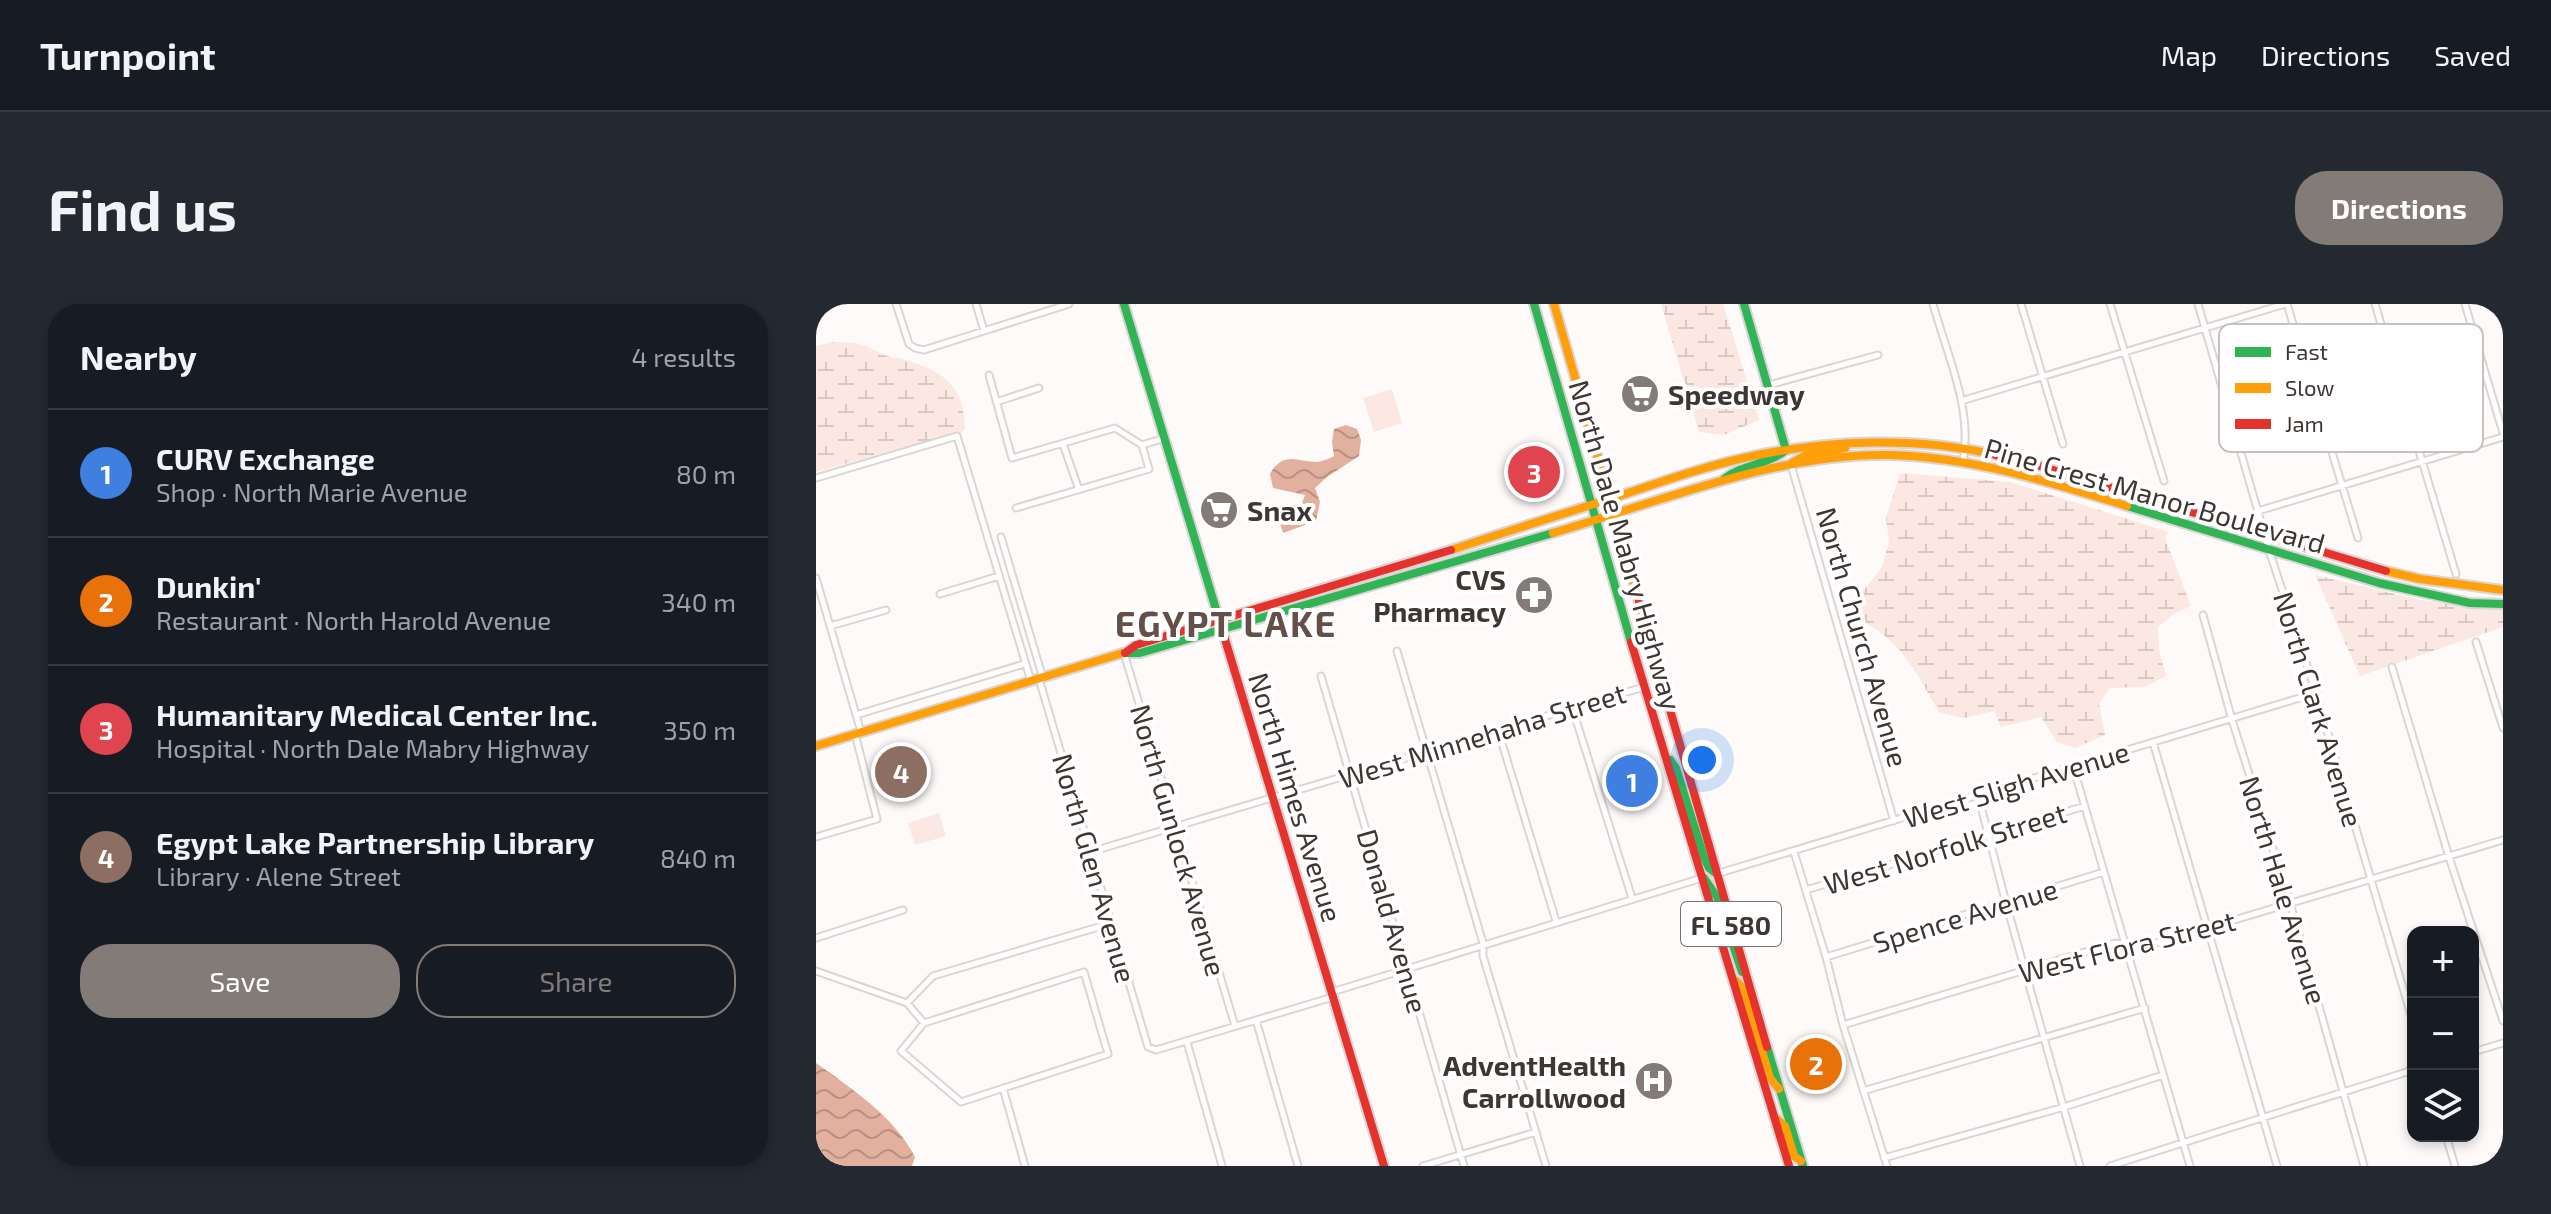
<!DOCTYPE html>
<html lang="en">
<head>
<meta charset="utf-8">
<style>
	body { margin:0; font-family:"Exo 2",sans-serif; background:#242831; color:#f1f3f6 }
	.controls { position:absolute; right:24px; bottom:24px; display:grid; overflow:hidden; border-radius:16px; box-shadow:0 4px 12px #0003 }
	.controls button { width:72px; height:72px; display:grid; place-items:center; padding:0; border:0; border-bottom:2px solid #363941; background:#171b24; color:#f1f3f6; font:40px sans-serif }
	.you { position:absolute; left:886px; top:456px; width:28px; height:28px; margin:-20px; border:6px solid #fff; border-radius:50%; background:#1a73e8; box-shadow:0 0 0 12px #1a73e833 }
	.badge { display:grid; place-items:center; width:52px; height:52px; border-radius:50%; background:#827b78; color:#fff; font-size:26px; font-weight:700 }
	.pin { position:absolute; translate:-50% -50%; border:4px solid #fff; box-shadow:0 2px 8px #0006 }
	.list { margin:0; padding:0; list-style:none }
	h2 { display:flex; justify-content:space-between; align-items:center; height:104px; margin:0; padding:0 32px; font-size:34px }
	h2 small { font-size:26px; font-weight:400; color:#9ea1a6 }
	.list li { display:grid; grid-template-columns:52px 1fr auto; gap:24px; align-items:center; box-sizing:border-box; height:128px; padding:0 32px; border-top:2px solid #363941 }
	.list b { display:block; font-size:30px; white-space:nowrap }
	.list p { margin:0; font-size:26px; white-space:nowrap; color:#9ea1a6 }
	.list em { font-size:26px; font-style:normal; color:#9ea1a6 }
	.actions { display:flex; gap:16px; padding:24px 32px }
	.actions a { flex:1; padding:18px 0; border:2px solid #827b78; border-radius:32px; text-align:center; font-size:28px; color:#827b78 }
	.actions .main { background:#827b78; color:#fff }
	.icon { flex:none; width:44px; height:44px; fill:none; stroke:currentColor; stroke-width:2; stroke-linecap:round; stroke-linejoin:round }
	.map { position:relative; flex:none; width:1687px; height:862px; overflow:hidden; border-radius:32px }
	header { display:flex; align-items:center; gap:48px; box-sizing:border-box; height:112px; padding:0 40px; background:#171b24; border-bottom:2px solid #363941 }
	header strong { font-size:38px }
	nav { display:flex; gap:44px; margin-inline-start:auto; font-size:28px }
	.intro { display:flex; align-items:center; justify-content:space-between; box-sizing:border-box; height:192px; padding:0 48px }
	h1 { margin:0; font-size:56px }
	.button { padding:20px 36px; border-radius:32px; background:#827b78; color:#fff; font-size:28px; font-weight:700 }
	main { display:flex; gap:48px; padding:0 48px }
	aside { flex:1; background:#171b24; border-radius:32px; box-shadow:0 4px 12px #0003 }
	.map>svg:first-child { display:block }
	.green { fill:#fbe8e2 }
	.wetland { fill:url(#wetland-marsh) }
	.water { fill:url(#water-waves) }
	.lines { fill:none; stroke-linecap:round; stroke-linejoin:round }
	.street-casing { stroke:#dbd5d3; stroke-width:9 }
	.fast-casing { stroke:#dbd5d3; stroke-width:12 }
	.slow-casing { stroke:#dbd5d3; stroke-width:12 }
	.jam-casing { stroke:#dbd5d3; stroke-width:12 }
	.street { stroke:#fffefe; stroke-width:5 }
	.fast { stroke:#30b455; stroke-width:8 }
	.slow { stroke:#ff9f0a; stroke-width:8 }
	.jam { stroke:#e5322d; stroke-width:8 }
	.labels { text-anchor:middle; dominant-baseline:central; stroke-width:8; stroke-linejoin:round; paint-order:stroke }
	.shield { fill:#fff; stroke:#797270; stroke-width:2 }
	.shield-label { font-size:26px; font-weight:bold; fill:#3f3633 }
	.poi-label { font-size:28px; font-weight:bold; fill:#3f3633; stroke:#fff; text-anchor:start }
	.street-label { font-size:28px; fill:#3f3633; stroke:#fff }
	.district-label { font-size:36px; font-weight:bold; letter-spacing:2px; fill:#645049; stroke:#fff }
	.key { fill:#fff; stroke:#c5c3c2; stroke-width:2 }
	.key-label { font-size:22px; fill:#3f3633 }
</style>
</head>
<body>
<header>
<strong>Turnpoint</strong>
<nav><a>Map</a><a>Directions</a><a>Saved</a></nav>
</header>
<div class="intro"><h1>Find us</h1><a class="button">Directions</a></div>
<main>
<aside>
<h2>Nearby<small>4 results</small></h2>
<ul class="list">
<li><span class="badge" style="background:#3f7fe0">1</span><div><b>CURV Exchange</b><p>Shop · North Marie Avenue</p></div><em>80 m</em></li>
<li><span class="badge" style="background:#e8710a">2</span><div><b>Dunkin'</b><p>Restaurant · North Harold Avenue</p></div><em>340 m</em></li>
<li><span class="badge" style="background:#e0444e">3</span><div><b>Humanitary Medical Center Inc.</b><p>Hospital · North Dale Mabry Highway</p></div><em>350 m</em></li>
<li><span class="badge" style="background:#8d6e63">4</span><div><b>Egypt Lake Partnership Library</b><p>Library · Alene Street</p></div><em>840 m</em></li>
</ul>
<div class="actions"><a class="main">Save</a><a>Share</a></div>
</aside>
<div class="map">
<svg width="1687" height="862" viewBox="0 0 1687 862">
	<defs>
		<pattern id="wetland-marsh" width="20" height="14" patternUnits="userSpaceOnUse" patternTransform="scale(2)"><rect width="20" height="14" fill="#fbe8e2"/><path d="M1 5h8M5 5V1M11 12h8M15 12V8" fill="none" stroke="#d8c8c2"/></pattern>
		<pattern id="water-waves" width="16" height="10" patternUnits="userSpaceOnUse" patternTransform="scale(2)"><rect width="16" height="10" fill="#e2b09e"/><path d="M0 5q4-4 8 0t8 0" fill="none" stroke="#b99081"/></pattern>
	</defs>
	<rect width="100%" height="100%" fill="#fdfaf9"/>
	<path class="green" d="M576,85L586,119L558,128L547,94Z
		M123,509L130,532L99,541L92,519Z"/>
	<path class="wetland" d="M845,0H907L943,116L908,131L883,128Z
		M18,38C47,38 46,41 71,52C77,54 84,54 90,56C129,68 148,82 149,125L144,130L143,128L0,168V42Z
		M1084,169L1194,178L1353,228L1349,234L1375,302L1356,311L1342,323L1343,345L1350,372L1329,383L1294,384L1283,400L1289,431L1259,444L1241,438L1225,413L1185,423L1178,407L1148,414L1124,409C1101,372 1090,342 1050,319L1042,294L1066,263L1073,238L1070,214Z
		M1499,271L1605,296L1687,306V323L1544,372Z"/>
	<path class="water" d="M530,121L541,125L545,136L543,152L511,173L499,184L504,198L500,217L467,229L464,219L468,212L484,205L489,191L457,184L454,170C469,143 487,162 506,157C510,156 514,154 518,152L516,138L518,125Z
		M0,759C37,786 77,811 99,853L96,862H0Z"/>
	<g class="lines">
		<g class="street-casing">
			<path id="street" d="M80,0L93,40L99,44L108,46L253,0
				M160,0L168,27
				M1117,0C1131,51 1157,105 1147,158
				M1205,0L1247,140
				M1294,0L1348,177
				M1382,0L1453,246L1500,389L1597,718
				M1471,0L1542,234
				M1559,0L1640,270
				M1649,0L1687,129
				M173,71L196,154L299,124L326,141L333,165L200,204
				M953,81L1062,51
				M1145,97L1469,0
				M180,98L223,84
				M247,140L263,186
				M326,141L349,134
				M975,161L1078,517
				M0,174L141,132L215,377
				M1427,224L1442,207L1687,133
				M185,233L226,371L223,375L332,743L340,746L517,693
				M0,274L45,428
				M124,290L183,272
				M1387,311L1416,416L1474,599L1548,862
				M14,322L70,306
				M1660,338L1687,424
				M581,347L667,639V652L730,862
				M308,349L419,722
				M1576,363L1633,553L1687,717
				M505,372L648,862
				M756,403L816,594
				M40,411L208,360
				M682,426L740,617
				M1337,438L1461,862
				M1257,462L1374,862
				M1162,491L1190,599L1264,862
				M0,533L61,515L39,430
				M274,548L828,383
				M978,548L1010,653L1027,721L1071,862
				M900,570L1500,389
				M990,586L1269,502
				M0,634L87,606
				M1010,653L1288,568
				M0,667L91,699L108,719
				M268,668L292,750L145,798L85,747L108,719Z
				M516,688L886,574
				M91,699L117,672L296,619
				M440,716L482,862
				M1027,721L1299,639L1324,644L1687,536
				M371,738L406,862
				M1657,748L1687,739
				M187,784L209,862
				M1047,787L1329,704
				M1630,832L1639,862
				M1068,854L1248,803L1347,771
				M607,862L720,828
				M1294,862L1597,766"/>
		</g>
		<g class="fast-casing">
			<path id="fast" d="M308,0L405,322
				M718,0L815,338
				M908,175C927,160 951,161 970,146L928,0
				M1311,202L1563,279L1654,299L1687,300
				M307,349H324L737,229
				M854,456L860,464L888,553L893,564L898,568
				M888,574L901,593L926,668
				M951,743L987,862"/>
		</g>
		<g class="slow-casing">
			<path id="slow" d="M738,0L823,298
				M976,159L990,151L1029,144
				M737,229C842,198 964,148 1074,151C1156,153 1234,178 1311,202
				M635,246C689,228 743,211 797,194C842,179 886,163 932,153C1011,136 1100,132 1180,151
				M1570,267L1604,275L1687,286
				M0,442L307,349
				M920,677L928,686L954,774L963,785
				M958,813L969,822L978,852L985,857"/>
		</g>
		<g class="jam-casing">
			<path id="jam" d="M1180,151L1224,162L1570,267
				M823,298L951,743
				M405,322L568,862
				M815,338L973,862
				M309,349L320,341L635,246"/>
		</g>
		<use href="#street" class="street"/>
		<use href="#fast" class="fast"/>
		<use href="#slow" class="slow"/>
		<use href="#jam" class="jam"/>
	</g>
	<defs>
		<g id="supermarket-disc" transform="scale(2)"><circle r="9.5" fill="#827b78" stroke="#fff"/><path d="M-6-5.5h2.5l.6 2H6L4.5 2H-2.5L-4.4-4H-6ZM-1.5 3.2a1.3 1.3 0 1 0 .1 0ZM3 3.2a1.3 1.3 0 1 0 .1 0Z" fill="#fff"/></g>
		<g id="pharmacy-disc" transform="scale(2)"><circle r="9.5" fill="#827b78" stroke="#fff"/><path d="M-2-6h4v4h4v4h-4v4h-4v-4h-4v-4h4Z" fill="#fff"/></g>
		<g id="hospital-disc" transform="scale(2)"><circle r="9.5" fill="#827b78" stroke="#fff"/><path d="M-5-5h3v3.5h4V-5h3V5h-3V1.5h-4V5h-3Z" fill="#fff"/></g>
	</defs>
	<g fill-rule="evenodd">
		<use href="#supermarket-disc" x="824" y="90"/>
		<use href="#supermarket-disc" x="403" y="206"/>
		<use href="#pharmacy-disc" x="718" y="291"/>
		<use href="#hospital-disc" x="838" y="777"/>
	</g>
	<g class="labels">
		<rect class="shield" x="865" y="598" width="100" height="44" rx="6"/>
		<g class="shield-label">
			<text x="915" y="620">FL 580</text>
		</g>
		<g class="poi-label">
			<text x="852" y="90">Speedway</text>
			<text x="431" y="206">Snax</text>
			<text x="690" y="275" text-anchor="end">CVS<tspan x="690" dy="32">Pharmacy</tspan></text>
			<text x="810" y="761" text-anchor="end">AdventHealth<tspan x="810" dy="32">Carrollwood</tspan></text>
		</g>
		<g class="street-label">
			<text transform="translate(1339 191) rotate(16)">Pine Crest Manor Boulevard</text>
			<text transform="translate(810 241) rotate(74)">North Dale Mabry Highway</text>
			<text transform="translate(1047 333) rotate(74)">North Church Avenue</text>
			<text transform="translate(1503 405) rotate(73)">North Clark Avenue</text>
			<text transform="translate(666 431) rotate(-17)">West Minnehaha Street</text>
			<text transform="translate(1200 480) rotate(-17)">West Sligh Avenue</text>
			<text transform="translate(480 493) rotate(73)">North Himes Avenue</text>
			<text transform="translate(363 536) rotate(74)">North Gunlock Avenue</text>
			<text transform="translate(1129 544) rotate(-17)">West Norfolk Street</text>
			<text transform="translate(279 564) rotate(74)">North Glen Avenue</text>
			<text transform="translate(1468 586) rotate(73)">North Hale Avenue</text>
			<text transform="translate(1149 611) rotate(-17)">Spence Avenue</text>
			<text transform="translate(577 617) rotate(74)">Donald Avenue</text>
			<text transform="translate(1311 642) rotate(-14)">West Flora Street</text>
		</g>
		<g class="district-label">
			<text x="410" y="318">EGYPT LAKE</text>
		</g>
	</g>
	<rect x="1403" y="20" width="264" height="128" rx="12" class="key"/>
	<rect x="1419" y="43" width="36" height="10" fill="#30b455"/>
	<rect x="1419" y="79" width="36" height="10" fill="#ff9f0a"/>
	<rect x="1419" y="115" width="36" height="10" fill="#e5322d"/>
	<g class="key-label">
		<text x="1469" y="56">Fast</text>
		<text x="1469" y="92">Slow</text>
		<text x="1469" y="128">Jam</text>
	</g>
</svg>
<div class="controls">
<button>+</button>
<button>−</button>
<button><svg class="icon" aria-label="layers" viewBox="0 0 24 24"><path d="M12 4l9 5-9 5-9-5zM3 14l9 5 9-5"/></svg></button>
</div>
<div class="you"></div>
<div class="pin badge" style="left:816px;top:477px;background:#3f7fe0">1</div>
<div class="pin badge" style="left:1000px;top:760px;background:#e8710a">2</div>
<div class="pin badge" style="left:718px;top:168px;background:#e0444e">3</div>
<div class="pin badge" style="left:85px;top:468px;background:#8d6e63">4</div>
</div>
</main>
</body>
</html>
